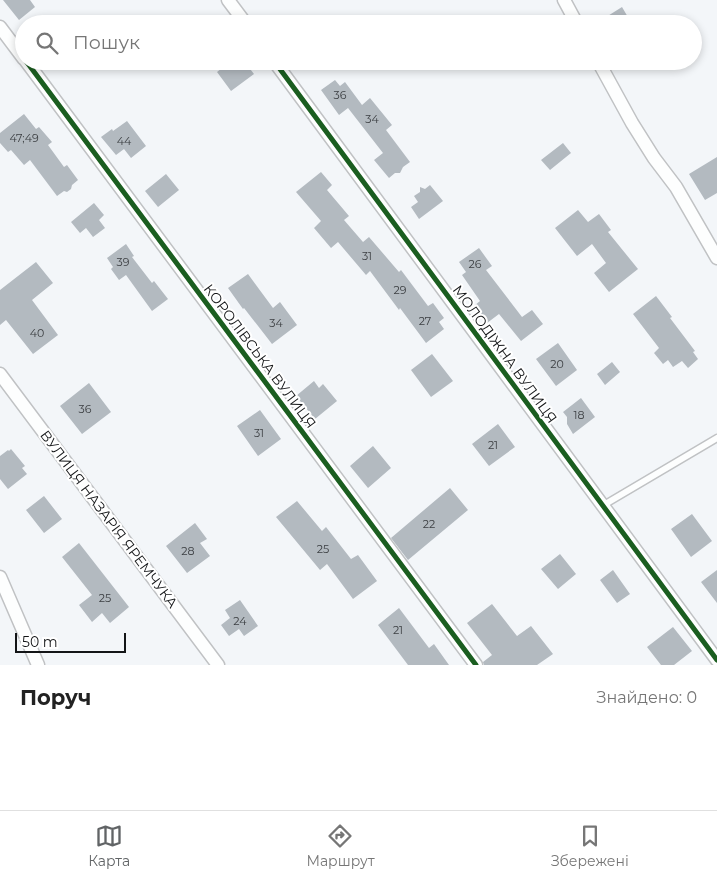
<!DOCTYPE html>
<html lang="uk">
<head>
<meta charset="utf-8">
<style>
	body { margin:0; font-family:Montserrat,sans-serif; background:#f6f6f6; color:#222 }
	.scale { position:absolute; left:15px; bottom:12px; width:111px; box-sizing:border-box; padding-left:5px; border:2px solid #131517; border-top:0; font-size:14px; line-height:18px; white-space:nowrap; color:#131517; -webkit-text-stroke:4px #fff; paint-order:stroke }
	.list { margin:0; padding:0; list-style:none }
	h2 { display:flex; justify-content:space-between; align-items:center; height:65px; margin:0; padding:0 20px; font-size:21px }
	h2 small { font-size:16px; font-weight:400; color:#767676 }
	.icon { flex:none; width:28px; height:28px; fill:none; stroke:currentColor; stroke-width:2; stroke-linecap:round; stroke-linejoin:round }
	.map { position:relative; flex:none; width:717px; height:665px; overflow:hidden }
	.search { position:absolute; background:#fff; box-shadow:0 2px 8px #0003; left:15px; right:15px; top:15px; height:55px; display:flex; align-items:center; gap:12px; box-sizing:border-box; padding:0 18px; border-radius:28px; color:#767676; font-size:19px }
	.sheet { height:145px; background:#fff }
	nav { display:flex; justify-content:space-around; align-items:center; box-sizing:border-box; height:70px; border-top:1px solid #e0e0e0; background:#fff; font-size:14px; color:#767676 }
	nav a { display:grid; justify-items:center; gap:2px }
	nav .on { color:#616466 }
	.map>svg:first-child { display:block }
	.building { fill:#b3bac0 }
	.lines { fill:none; stroke-linecap:round; stroke-linejoin:round }
	.service-casing { stroke:#c0c2c4; stroke-width:9 }
	.minor-casing { stroke:#c0c2c4; stroke-width:15 }
	.service { stroke:#fdfefe; stroke-width:6 }
	.minor { stroke:#fdfefe; stroke-width:12 }
	.cycleway-casing { stroke:#fff; stroke-width:8 }
	.cycleway { stroke:#1b5e20; stroke-width:5 }
	.labels { text-anchor:middle; dominant-baseline:central; stroke-width:4; stroke-linejoin:round; paint-order:stroke }
	.number-label { font-size:11px; fill:#3b3e41 }
	.street-label { font-size:14px; fill:#131517; stroke:#fff }
</style>
</head>
<body>
<div class="map">
<svg width="717" height="665" viewBox="0 0 717 665">
	<rect width="100%" height="100%" fill="#f3f6f9"/>
	<path class="building" d="M3,0H30L35,7L19,20Z
		M622,7L632,24H595Z
		M231,61H244L254,74L231,91L217,72Z
		M335,80L340,86L345,82L362,105L370,98L392,125L386,130L410,162L403,167L400,173H395L389,178L374,160L383,153L348,108L339,115L321,90Z
		M24,114L36,129L39,127L52,142L48,145L64,167L67,165L78,180L72,185L71,189L67,192L64,191L57,196L30,160L24,165L11,150L8,152L0,143V133Z
		M127,121L146,146L131,158L124,149L116,155L101,137L112,129L113,131Z
		M563,143L571,153L550,170L541,160Z
		M717,157V193L705,200L689,174Z
		M321,172L332,185L327,190L349,216L344,220L363,242L369,237L399,272L401,270L428,306L433,303L444,318L439,322L444,329L426,343L400,308L399,310L370,271L366,275L338,242L331,248L314,228L321,221L296,192Z
		M166,174L179,190L158,207L145,191Z
		M430,185L443,201L419,219L411,207L418,202L414,196L420,192V187L425,189Z
		M94,203L104,215L99,220L105,228L93,237L86,228L80,233L71,222Z
		M578,210L588,222L599,214L611,230L608,232L638,269L609,292L594,273L606,263L592,244L577,256L555,228Z
		M126,244L134,256L132,257L152,283L154,281L168,299L152,311L126,275L119,280L111,269L113,267L107,258Z
		M479,248L492,266L486,270L522,317L532,310L543,324L521,341L499,314L487,323L474,306L480,301L462,275L466,272L459,262Z
		M36,262L53,283L32,300L58,335L33,354L6,320L0,325V290Z
		M248,274L273,308L280,302L297,325L272,344L244,308L243,309L228,288Z
		M656,296L672,317L670,318L695,351L693,352L698,359L688,368L682,361L673,367L668,360L663,364L654,353L659,348L633,314Z
		M558,343L577,370L556,386L536,359Z
		M432,354L453,381L431,397L411,370Z
		M612,362L620,372L605,385L597,374Z
		M314,381L319,388L323,384L337,401L315,419L296,396Z
		M89,383L111,412L82,434L60,406Z
		M581,398L595,417L573,434L567,424V417L563,412Z
		M260,410L281,439L258,456L237,426Z
		M498,424L515,447L489,466L472,444Z
		M373,446L391,468L368,488L350,466Z
		M11,449L25,466L22,468L27,474L8,489L0,479V456L8,450L9,451Z
		M450,488L468,510L408,560L391,538Z
		M44,496L62,519L44,533L26,510Z
		M297,501L322,531L326,527L351,559L358,555L377,581L353,599L327,564L320,570L276,517Z
		M692,514L712,541L691,557L671,529Z
		M195,523L207,539L200,543L210,556L187,573L166,546Z
		M79,543L129,607L110,623L102,613L92,622L79,605L92,595L62,557Z
		M560,554L576,574L558,589L541,569Z
		M613,570L630,594L617,603L600,580Z
		M717,570V603L701,582Z
		M240,600L258,626L244,636L239,629L229,636L221,625L230,618L225,610Z
		M492,604L517,636L531,626L553,654L537,665H484L483,662L492,655L467,623Z
		M399,608L429,648L434,644L449,665H408L378,625Z
		M673,627L692,651L674,665H661L647,647Z"/>
	<g class="lines">
		<g class="service-casing">
			<path id="service" d="M602,506L717,438"/>
		</g>
		<g class="minor-casing">
			<path id="minor" d="M228,0L246,24
				M564,0L577,24
				M0,27L24,59
				M26,61L476,665
				M274,61C423,260 568,461 717,660
				M598,61L632,123L654,158L676,187L717,258
				M0,374L218,665
				M0,577L38,665"/>
		</g>
		<use href="#service" class="service"/>
		<use href="#minor" class="minor"/>
		<g class="cycleway-casing">
			<path id="cycleway" d="M26,61L476,665
				M274,61C423,260 568,461 717,660"/>
		</g>
		<use href="#cycleway" class="cycleway"/>
	</g>
	<g class="labels">
		<g class="number-label">
			<text x="340" y="95">36</text>
			<text x="372" y="119">34</text>
			<text x="24" y="138">47;49</text>
			<text x="124" y="141">44</text>
			<text x="367" y="256">31</text>
			<text x="123" y="262">39</text>
			<text x="475" y="264">26</text>
			<text x="400" y="290">29</text>
			<text x="425" y="321">27</text>
			<text x="276" y="323">34</text>
			<text x="37" y="333">40</text>
			<text x="557" y="364">20</text>
			<text x="85" y="409">36</text>
			<text x="579" y="415">18</text>
			<text x="259" y="433">31</text>
			<text x="493" y="445">21</text>
			<text x="429" y="524">22</text>
			<text x="323" y="549">25</text>
			<text x="188" y="551">28</text>
			<text x="105" y="598">25</text>
			<text x="240" y="621">24</text>
			<text x="398" y="630">21</text>
		</g>
		<g class="street-label">
			<text transform="translate(505 354) rotate(54)">МОЛОДІЖНА ВУЛИЦЯ</text>
			<text transform="translate(260 356) rotate(53)">КОРОЛІВСЬКА ВУЛИЦЯ</text>
			<text transform="translate(109 519) rotate(53)">ВУЛИЦЯ НАЗАРІЯ ЯРЕМЧУКА</text>
		</g>
	</g>
</svg>
<div class="scale">50 m</div>
<div class="search"><svg class="icon" aria-label="search" viewBox="0 0 24 24"><circle cx="10" cy="10" r="6"/><path d="M15 15l6 6"/></svg>Пошук</div>
</div>
<section class="sheet">
<h2>Поруч<small>Знайдено: 0</small></h2>
<ul class="list">
</ul>
</section>
<nav>
<a class="on"><svg class="icon" aria-label="map" viewBox="0 0 24 24"><path d="M3 6l6-2 6 2 6-2v14l-6 2-6-2-6 2zM9 4v14M15 6v14"/></svg>Карта</a>
<a><svg class="icon" aria-label="directions" viewBox="0 0 24 24"><path d="M12 3l9 9-9 9-9-9zM9 14v-3h6M13 9l2 2-2 2"/></svg>Маршрут</a>
<a><svg class="icon" aria-label="saved" viewBox="0 0 24 24"><path d="M7 4h10v16l-5-4-5 4z"/></svg>Збережені</a>
</nav>
</body>
</html>
